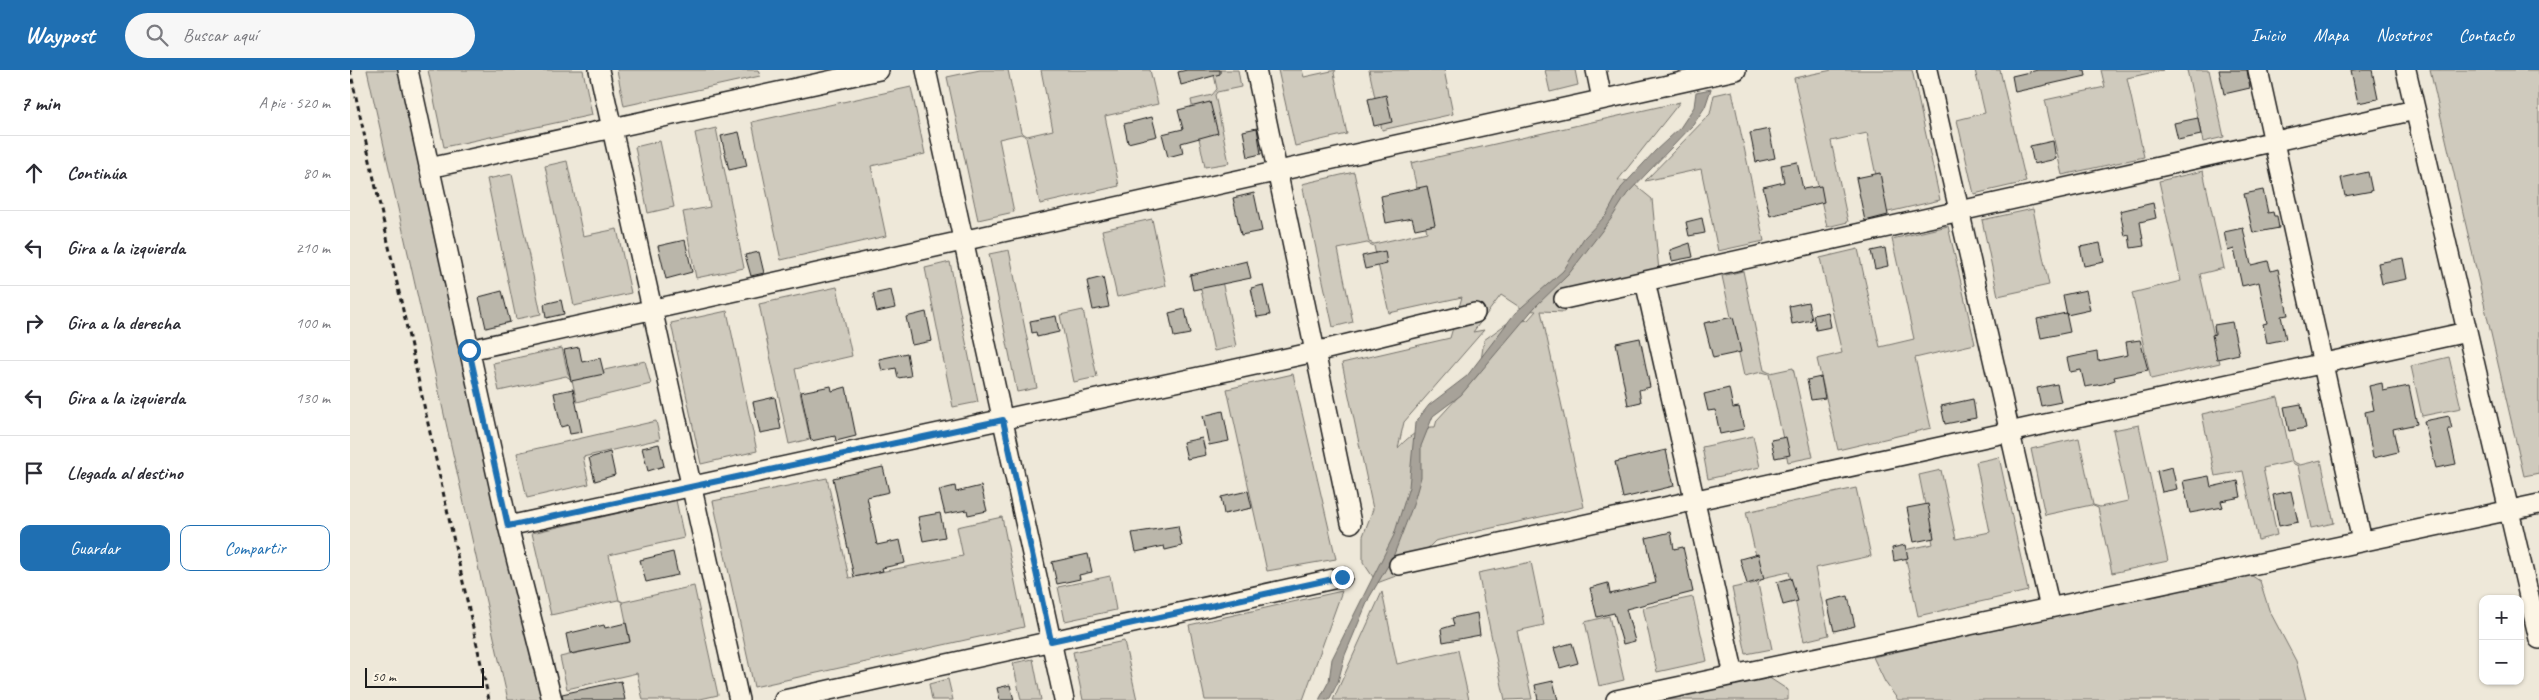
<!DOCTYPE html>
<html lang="es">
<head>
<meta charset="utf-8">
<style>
	body { margin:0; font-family:Caveat,sans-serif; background:#f7f7f7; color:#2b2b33 }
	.controls { position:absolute; right:15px; bottom:15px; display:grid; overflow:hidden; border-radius:10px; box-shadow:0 1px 4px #0004 }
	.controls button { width:45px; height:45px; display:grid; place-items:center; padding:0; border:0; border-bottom:1px solid #e1e1e2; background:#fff; color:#2b2b33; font:25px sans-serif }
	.scale { position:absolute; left:15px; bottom:12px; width:119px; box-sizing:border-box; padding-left:5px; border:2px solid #1c1c1c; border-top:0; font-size:14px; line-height:18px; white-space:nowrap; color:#1c1c1c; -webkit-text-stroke:4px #fcf5e5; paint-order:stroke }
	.stop { position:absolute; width:15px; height:15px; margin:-11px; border:4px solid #1f6fb2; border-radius:50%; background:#fff }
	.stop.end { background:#1f6fb2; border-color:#fff; box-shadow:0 1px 5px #0008 }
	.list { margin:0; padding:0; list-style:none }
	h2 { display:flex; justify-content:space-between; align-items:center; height:65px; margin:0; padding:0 20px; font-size:21px }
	h2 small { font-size:16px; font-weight:400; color:#7c7c81 }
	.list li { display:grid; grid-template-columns:32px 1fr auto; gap:15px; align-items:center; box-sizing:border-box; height:75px; padding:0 20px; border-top:1px solid #e1e1e2 }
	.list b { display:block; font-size:19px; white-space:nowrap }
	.list em { font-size:16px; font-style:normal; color:#7c7c81 }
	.actions { display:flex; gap:10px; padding:15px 20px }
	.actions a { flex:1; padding:11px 0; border:1px solid #1f6fb2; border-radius:10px; text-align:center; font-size:18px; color:#1f6fb2 }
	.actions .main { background:#1f6fb2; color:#fff }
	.icon { flex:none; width:28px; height:28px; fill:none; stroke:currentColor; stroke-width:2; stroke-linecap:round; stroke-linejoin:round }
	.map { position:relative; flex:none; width:2189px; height:630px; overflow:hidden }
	header { display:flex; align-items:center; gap:30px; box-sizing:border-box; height:70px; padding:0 25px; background:#1f6fb2; color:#fff }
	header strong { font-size:24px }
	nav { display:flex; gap:28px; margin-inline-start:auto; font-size:18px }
	.search { width:350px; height:45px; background:#f7f7f7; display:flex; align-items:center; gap:12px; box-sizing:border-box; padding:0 18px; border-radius:28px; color:#7c7c81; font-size:19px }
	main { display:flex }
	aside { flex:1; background:#fff }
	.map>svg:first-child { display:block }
	.green { fill:#cfcabd; stroke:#76736c; fill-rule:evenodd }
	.water { fill:#a7a299; stroke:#6f6c67 }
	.building { fill:#bab6aa; stroke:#1c1c1c }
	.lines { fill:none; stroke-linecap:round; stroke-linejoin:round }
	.minor-casing { stroke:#1c1c1c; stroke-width:22 }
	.path { stroke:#1c1c1c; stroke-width:3; stroke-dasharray:5 4; stroke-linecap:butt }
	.minor { stroke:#fcf5e5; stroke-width:19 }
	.route { stroke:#1f6fb2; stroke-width:6 }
</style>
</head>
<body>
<header>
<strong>Waypost</strong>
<div class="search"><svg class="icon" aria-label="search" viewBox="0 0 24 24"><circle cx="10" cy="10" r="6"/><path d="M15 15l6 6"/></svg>Buscar aquí</div>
<nav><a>Inicio</a><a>Mapa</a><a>Nosotros</a><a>Contacto</a></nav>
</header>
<main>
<aside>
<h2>7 min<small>A pie · 520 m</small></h2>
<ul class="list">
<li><svg class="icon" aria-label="ahead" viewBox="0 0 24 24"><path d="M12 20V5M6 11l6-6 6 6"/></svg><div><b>Continúa</b></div><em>80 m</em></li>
<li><svg class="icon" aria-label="left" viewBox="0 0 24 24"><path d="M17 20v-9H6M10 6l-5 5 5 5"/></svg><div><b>Gira a la izquierda</b></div><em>210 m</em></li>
<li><svg class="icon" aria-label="right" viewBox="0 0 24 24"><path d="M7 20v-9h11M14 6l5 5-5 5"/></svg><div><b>Gira a la derecha</b></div><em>100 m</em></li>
<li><svg class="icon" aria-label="left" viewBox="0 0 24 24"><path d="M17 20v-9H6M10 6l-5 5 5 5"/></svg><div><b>Gira a la izquierda</b></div><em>130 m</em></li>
<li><svg class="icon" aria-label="arrive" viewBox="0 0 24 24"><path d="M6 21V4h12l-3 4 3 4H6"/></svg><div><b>Llegada al destino</b></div></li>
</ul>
<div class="actions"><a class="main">Guardar</a><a>Compartir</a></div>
</aside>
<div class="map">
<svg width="2189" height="630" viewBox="0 0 2189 630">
	<rect width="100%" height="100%" fill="#eee8d9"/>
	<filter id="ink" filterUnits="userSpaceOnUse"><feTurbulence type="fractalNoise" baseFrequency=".02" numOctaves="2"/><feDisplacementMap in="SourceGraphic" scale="10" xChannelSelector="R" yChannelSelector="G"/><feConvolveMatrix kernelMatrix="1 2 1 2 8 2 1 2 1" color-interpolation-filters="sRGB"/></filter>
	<g filter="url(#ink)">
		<path class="green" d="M17,0H64L202,630H158Z
			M78,0H233L242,45L94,77Z
			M267,0H408L410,6L274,36Z
			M630,0H658L671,62L677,66L703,60L691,0H800L808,34L755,46L769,116L690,134L676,67L671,64L649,69L664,142L628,150L597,7Z
			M863,0H888L891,17L867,22L865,25L879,93L855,97L841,30L862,25L867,19Z
			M928,0H952L954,7L986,0L984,3L997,64L945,76Z
			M1019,0H1094L1103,44L1032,60Z
			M1195,0H1225L1228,15L1200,22Z
			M1482,0H1562L1590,130L1534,143L1517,63L1481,71L1498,152L1477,157L1444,8Z
			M1625,0H1650L1676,112L1624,124L1607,50L1635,43Z
			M1751,0H1813L1777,8L1794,87L1712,105L1695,30L1755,17Z
			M1837,0H1859L1874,67L1853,72Z
			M2080,0H2189V403L2174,406Z
			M561,17L575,84L521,96L536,166L431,190L402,52Z
			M1382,21L1414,171L1368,181L1351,99L1295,111L1360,44L1364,25Z
			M1330,32L1268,110L1280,111L1302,129L1309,201L1236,216L1214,242L1191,241L1234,437L1085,471L1054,503L1027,513L1013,492V466L1023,439L992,293L1100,268L1112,227L1039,243L1024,176L1017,173L988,179L1003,252L983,257L952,114L1004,102L1019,172L1024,174L1077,162L1061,93ZM1151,225L1174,240L1186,241L1178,250L1156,254L1134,270L1129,304L1087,350L1085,357C1071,356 1056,369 1048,378L1054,352L1134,260L1123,262Z
			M366,58L394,198L346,208L333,142L360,137L345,63Z
			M310,71L324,137L298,143L285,77Z
			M217,91L233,166L267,159L281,223L224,236L195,96Z
			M1853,101L1874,198L1850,204L1870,293L1801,309L1782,223L1831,211L1809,111Z
			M162,104L191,244L166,249L137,109Z
			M1683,139L1699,215L1648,226L1632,150Z
			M802,149L816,216L767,227L752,160Z
			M1598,156L1625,274L1565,288L1581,358L1488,380L1467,289L1492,283L1470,188L1508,179L1530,277L1564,269L1542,169Z
			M659,180L687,318L667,322L639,184Z
			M600,192L628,332L603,337L575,198Z
			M1393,201L1414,300L1420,303L1443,298L1463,387L1438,392L1419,304L1412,302L1394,306L1372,206Z
			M872,211L886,276L864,281L850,215Z
			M487,217L502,286L445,299L460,369L439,374L409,234Z
			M733,240L747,307L724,312L710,245Z
			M377,241L407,381L351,394L321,253Z
			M212,278L218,304L223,307L295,291L301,314L227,332L222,310L216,306L149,321L143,293Z
			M2099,287L2111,338L2072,346L2061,296Z
			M943,304L986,489L917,501L877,319Z
			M1928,327L1942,391L1950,395L1971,390L1984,453L1961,458L1948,396L1940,392L1913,398L1927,465L1908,470L1893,401L1865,406L1852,344Z
			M306,351L310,369L233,387L239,414L177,428L167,383Z
			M1789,355L1818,491L1762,503L1748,438L1741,435L1695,445L1681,379L1729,368L1743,435L1750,437L1778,431L1763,360Z
			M1403,366L1410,397L1358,409L1352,377Z
			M1649,387L1678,521L1568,546L1554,480L1583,474L1569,405L1591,400L1606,469L1640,462L1626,392Z
			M477,408L499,508L613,486L607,457L652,447L674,557L404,617L363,431Z
			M1506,418L1521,486L1465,498L1479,565L1454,571L1439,502L1412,508L1408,514L1422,579L1396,584L1382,518L1406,513L1411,508L1396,442Z
			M326,430L334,468L259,485L269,530L273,532L344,516L368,625L346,630H293L287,603L217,619L210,587L280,571L272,532L268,530L201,545L182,463Z
			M1181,492L1194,555L1167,561L1182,629L1155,630L1128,503Z
			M1888,497L1910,511L1919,540L1946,591L1956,630H1548L1535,612L1523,587L1754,535L1808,526L1835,519Z
			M760,506L766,540L715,551L708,517Z
			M992,521L953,630H855L839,555Z
			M1032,522L1047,594L1108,580L1119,630H983Z
			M1343,527L1357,591L1307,602L1293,538Z
			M1259,546L1274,610L1249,616L1235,552Z
			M774,571L787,630H733L723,582Z
			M683,589L691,630H671L663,593Z
			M1415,605L1438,620V630H1262Z
			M598,609L603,630H582L579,614Z"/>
		<path class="water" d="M1361,19L1355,37L1343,55L1277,124L1261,149L1218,205L1185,237L1111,325L1083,346L1071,376V407L1063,435L1043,487L1019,528L995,585L988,612L979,630H969L979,611L982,589L1044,465L1059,417L1065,353L1079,335L1117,306L1165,243L1213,201L1234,168L1257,144L1271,118L1305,81L1330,58L1344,37L1346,22Z"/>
		<path class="building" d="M837,0H870V4L831,15L828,2Z
			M1688,0H1735L1736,6L1665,22L1662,6Z
			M1869,0H1897L1900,18L1874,24Z
			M2001,0H2022L2028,29L2008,33Z
			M1036,25L1042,52L1024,56L1018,29Z
			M860,32L868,63L831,73L833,83L818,87L812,64L833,59L828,40Z
			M802,47L807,66L778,73L774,54Z
			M1848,48L1851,65L1828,70L1824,53Z
			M907,58L911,84L898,87L893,61Z
			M1419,59L1425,88L1406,92L1400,63Z
			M389,62L397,96L379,100L371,66Z
			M1703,71L1706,89L1684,94L1680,76Z
			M1447,92L1453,119L1471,116L1474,132L1420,146L1413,117L1434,112L1431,95Z
			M2018,102L2022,121L1995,126L1991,108Z
			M1530,103L1538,145L1515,151L1506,108Z
			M1077,116L1085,155L1065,159L1062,148L1036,153L1031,126Z
			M1913,120L1918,143L1923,142L1924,146H1927L1929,158L1903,163L1894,124Z
			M904,123L912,161L891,165L883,128Z
			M1803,133L1806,148L1790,152L1794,176L1781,178L1779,165L1775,166L1770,141Z
			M1352,148L1355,163L1339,166L1336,152Z
			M1893,158L1901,195L1918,191L1921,201L1928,199L1938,245L1931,246L1936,269L1917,273L1913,254L1917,253L1909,212L1892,216L1884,179L1878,181L1874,162Z
			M335,170L342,202L316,209L308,176Z
			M1340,173L1343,187L1322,191L1320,180Z
			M1750,173L1754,192L1734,196L1730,177Z
			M1535,178L1538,196L1525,199L1521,181Z
			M1035,181L1037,194L1015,199L1012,186Z
			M409,182L414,203L401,206L395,185Z
			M2053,188L2057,209L2032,214L2028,193Z
			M897,191L901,208L843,220L840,205Z
			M753,207L759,237L743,240L737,211Z
			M913,215L920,245L907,247L901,218Z
			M541,220L545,238L527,242L523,224Z
			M1736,220L1740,240L1717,245L1713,225Z
			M152,221L160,252L136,258L129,227Z
			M211,230L214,244L196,248L194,234Z
			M1458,232L1462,250L1442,254L1439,236Z
			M835,239L840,264L824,267L819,243Z
			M576,242L582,271L562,275L556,247Z
			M1478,242L1481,257L1466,260L1463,245Z
			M1716,243L1720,262L1691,268L1687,249Z
			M706,246L709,262L687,267L686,262L682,263L680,251Z
			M1383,247L1391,282L1363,288L1354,253Z
			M1882,252L1889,284L1867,289L1862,265L1865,264L1864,255Z
			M1290,268L1300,317L1289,320L1291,332L1278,335L1266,273Z
			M1790,270L1798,300L1764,307L1765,310L1753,314L1735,317L1731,300L1720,302L1717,288L1747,282L1748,291L1778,285L1776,272Z
			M229,277L232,292L250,288L254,304L221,311L214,280Z
			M557,283L561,306L548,308L546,298L532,301L529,289Z
			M1471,307L1475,328L1461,330L1457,310Z
			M2032,313L2033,321L2059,316L2067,354L2043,359L2048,382L2023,388L2015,342L2024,340L2019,316Z
			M1707,314L1711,332L1691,336L1687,318Z
			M481,316L482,321L496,317L506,366L486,371L485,366L461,371L451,322Z
			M1379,318L1383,338L1389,337L1394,359L1370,364L1365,340L1358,341L1354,324Z
			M223,319L232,362L220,364L218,355L211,357L204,323Z
			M425,327L431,359L410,363L403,332Z
			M1623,329L1626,348L1595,354L1591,336Z
			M1951,334L1956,358L1939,361L1934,337Z
			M873,341L879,371L859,375L853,346Z
			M2099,346L2102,359H2098L2106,394L2086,398L2074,351Z
			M1436,367L1440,385L1425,388L1421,370Z
			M852,368L856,385L837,389L833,372Z
			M309,374L314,396L298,401L292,378Z
			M1316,380L1324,416L1273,428L1265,392Z
			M260,382L265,405L245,411L239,388Z
			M533,397L539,422L517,427L527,475L550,470L555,493L532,498L533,501L504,507L483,408Z
			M1822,397L1827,419L1812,422L1807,401Z
			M1859,406L1861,417L1888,411L1891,427L1871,431L1873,437L1840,443L1833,411Z
			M605,416L606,422L631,416L637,441L618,445L617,440L595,444L589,420Z
			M898,421L902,438L874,444L871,427Z
			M1941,421L1948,452L1929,456L1923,425Z
			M1578,434L1584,468L1564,472L1557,438Z
			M590,443L595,467L573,471L568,447Z
			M828,456L832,476L815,480L814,476L786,482L782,463Z
			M1321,462L1324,479L1333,477L1343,522L1276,539L1285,571L1273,574L1264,543L1247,547L1240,518L1258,513L1260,524L1306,513L1296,468Z
			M1555,475L1558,488L1544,491L1542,478Z
			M323,482L328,505L296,512L290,490Z
			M738,484L742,502L729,505L730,509L707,514L702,492Z
			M1408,484L1414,509L1397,514L1390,489Z
			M1441,508L1448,531L1433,535L1427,512Z
			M1498,526L1505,556L1484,561L1477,531Z
			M1127,543L1130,565L1093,572L1091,559L1104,555L1102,548Z
			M276,553L280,572L220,584L216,564L254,555L255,558Z
			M1222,573L1228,593L1210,598L1204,578Z
			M271,611L275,630H213L212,624Z
			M1203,611L1208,630H1188L1185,615Z
			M660,615L664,630H650L647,618Z"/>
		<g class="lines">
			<g class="minor-casing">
				<path id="minor" d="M58,0L158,456L202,630
					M249,0L389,630
					M576,0L714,630
					M906,0L1001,453
					M1246,0L1252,29
					M1577,0L1700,538
					M1908,0L2012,471
					M2056,0L2189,569
					M79,98L529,0
					M1295,211L1384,605
					M1214,229L2065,40
					M119,280L1386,0
					M158,456L965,282L1125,243
					M1049,495L2117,262
					M434,630L992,507
					M1266,630L2189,434"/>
			</g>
			<path class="path" d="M0,0L139,630"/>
			<use href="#minor" class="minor"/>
		</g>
	</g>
	<g class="lines" filter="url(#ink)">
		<path class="route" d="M119,280L158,456L653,350L701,571L992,507"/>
	</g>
</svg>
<div class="controls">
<button>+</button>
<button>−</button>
</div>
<div class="scale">50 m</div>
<div class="stop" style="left:119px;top:280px"></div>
<div class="stop end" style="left:992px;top:507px"></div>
</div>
</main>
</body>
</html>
